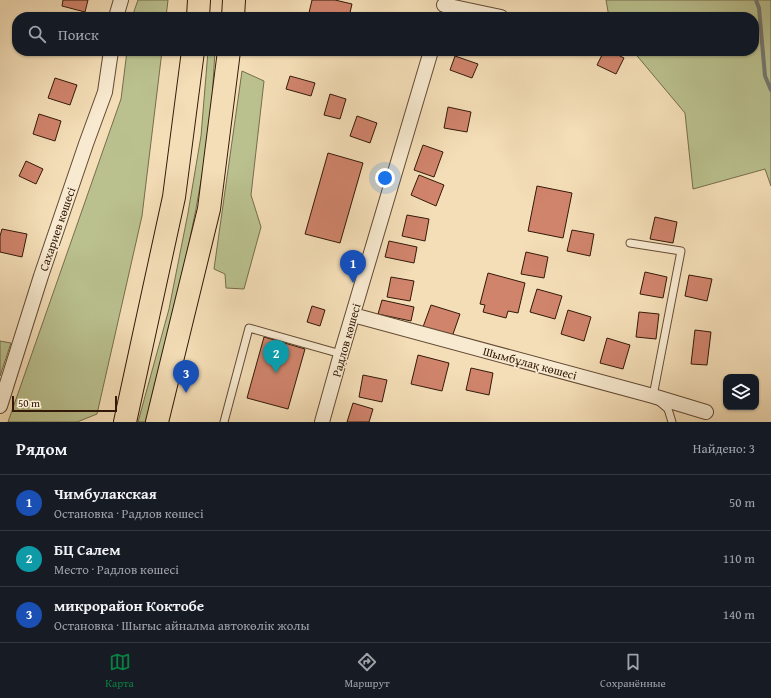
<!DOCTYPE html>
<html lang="ru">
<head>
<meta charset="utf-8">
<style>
	body { margin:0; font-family:"Gentium Book Plus",serif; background:#20242c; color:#f1f3f6 }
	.controls { position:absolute; right:12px; bottom:12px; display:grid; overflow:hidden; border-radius:8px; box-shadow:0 1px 3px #0004 }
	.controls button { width:36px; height:36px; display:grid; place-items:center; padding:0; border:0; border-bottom:1px solid #363941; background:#171b24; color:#f1f3f6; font:20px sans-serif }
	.scale { position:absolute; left:12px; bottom:10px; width:105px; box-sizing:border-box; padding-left:4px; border:2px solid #331908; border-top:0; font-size:11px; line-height:14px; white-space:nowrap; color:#331908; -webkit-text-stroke:3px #f8ead0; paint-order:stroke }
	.you { position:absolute; left:385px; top:178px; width:14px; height:14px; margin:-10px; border:3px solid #fff; border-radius:50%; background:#1a73e8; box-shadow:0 0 0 6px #1a73e833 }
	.badge { display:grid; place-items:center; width:26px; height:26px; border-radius:50%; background:#0b8043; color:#fff; font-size:13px; font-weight:700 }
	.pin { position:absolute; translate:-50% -33px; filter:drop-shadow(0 1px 2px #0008) }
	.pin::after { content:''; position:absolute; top:21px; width:14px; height:12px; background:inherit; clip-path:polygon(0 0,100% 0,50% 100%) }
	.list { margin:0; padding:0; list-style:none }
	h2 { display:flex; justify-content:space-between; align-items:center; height:52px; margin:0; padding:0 16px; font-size:17px }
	h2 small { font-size:13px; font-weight:400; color:#9ea1a6 }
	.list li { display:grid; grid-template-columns:26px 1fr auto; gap:12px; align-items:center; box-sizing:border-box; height:56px; padding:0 16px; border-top:1px solid #363941 }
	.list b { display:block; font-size:15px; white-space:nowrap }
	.list p { margin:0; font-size:13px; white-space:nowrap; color:#9ea1a6 }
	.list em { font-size:13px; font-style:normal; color:#9ea1a6 }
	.icon { flex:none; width:22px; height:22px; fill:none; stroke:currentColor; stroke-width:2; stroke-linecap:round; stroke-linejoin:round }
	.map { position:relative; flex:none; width:771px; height:422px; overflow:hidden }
	.search { position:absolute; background:#171b24; box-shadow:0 1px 3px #0004; left:12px; right:12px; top:12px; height:44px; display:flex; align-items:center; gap:10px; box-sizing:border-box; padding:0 14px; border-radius:16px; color:#9ea1a6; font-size:15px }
	.sheet { height:220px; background:#171b24 }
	nav { display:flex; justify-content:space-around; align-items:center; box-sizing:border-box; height:56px; border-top:1px solid #363941; background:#171b24; font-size:11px; color:#9ea1a6 }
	nav a { display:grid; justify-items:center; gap:2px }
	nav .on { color:#0b8043 }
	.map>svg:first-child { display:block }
	.green { fill:#bac18f; stroke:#766d4c }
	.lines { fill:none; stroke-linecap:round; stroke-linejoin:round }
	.stream { stroke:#757972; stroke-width:4 }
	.building { fill:#d0846c; stroke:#331908 }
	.service-casing { stroke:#634a34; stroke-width:9 }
	.minor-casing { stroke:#634a34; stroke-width:16 }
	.primary-casing { stroke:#331908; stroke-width:24 }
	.service { stroke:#f8ead0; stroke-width:7 }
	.minor { stroke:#f8ead0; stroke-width:14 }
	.primary { stroke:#f4deb7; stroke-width:22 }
	.labels { text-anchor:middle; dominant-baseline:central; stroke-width:3; stroke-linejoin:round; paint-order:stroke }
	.street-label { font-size:12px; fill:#331908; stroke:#f8ead0 }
</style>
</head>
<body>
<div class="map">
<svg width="771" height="422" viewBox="0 0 771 422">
	<rect width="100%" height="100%" fill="#f4deb7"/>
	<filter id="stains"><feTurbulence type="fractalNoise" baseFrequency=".005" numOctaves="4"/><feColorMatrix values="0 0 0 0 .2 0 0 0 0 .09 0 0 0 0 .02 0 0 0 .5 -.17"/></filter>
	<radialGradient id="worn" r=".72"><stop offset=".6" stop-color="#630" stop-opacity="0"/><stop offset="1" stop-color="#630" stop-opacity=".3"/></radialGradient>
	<path class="green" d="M138,0H168L166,17H132Z
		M606,0H771V186L765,169L693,189L685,113L633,51H754V17H609Z
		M127,51H162L142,216L97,414L77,422H8L121,99Z
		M208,51H215C213,80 212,110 208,138C194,234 170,328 146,422H138L169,309L188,213L201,136Z
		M242,71L264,81L251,195L261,227L244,289L226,288L225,274L214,269Z
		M0,341L11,343L0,376Z"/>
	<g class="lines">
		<path class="stream" d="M756,0L759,8L765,76L771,90"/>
	</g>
	<path class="building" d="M63,0H88L85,12L62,6Z
		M312,0H335L352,4L349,17H308Z
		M604,51H610L624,58L616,74L597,65Z
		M455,56L478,64L472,78L450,70Z
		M290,76L315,83L311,96L286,89Z
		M55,78L77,85L70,105L48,98Z
		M330,94L346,99L340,119L324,115Z
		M448,107L471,112L467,132L444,128Z
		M39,114L61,121L55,141L33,134Z
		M357,116L377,123L370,143L350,136Z
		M423,145L443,152L434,177L414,170Z
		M328,153L363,163L340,243L305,234Z
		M26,161L43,169L36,184L19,176Z
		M419,175L444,185L436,206L411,195Z
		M537,186L572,193L563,238L528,231Z
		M407,215L429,219L425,241L402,236Z
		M655,217L677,222L673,243L650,239Z
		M2,229L27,234L22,257L0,252V236Z
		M572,230L594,234L590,256L567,251Z
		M389,241L417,247L414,263L385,257Z
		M526,252L548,257L544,278L521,274Z
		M645,272L667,277L663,298L640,294Z
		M488,273L525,283L518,313L508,311L506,318L483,312L485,305L480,304Z
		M689,275L712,279L707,301L685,296Z
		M391,277L414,281L410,301L387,297Z
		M537,289L562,296L555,319L530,312Z
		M382,300L414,307L411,321L378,314Z
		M431,305L460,314L452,337L423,327Z
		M312,306L325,310L320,326L307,322Z
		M568,310L591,317L584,341L561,334Z
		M639,312L659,314L656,339L636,337Z
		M695,330L711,332L707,365L691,364Z
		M264,337L305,349L288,409L247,398Z
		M607,338L630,345L623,369L600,363Z
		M418,355L449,363L442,391L411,384Z
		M471,368L493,373L489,395L466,390Z
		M363,375L387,380L382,402L359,397Z
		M353,403L373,409L369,422H347Z"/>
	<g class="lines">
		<g class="service-casing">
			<path id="service" d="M630,243L681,251L653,396L668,409L672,422
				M224,422L249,328L341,354"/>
		</g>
		<g class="minor-casing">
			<path id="minor" d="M444,5L501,17
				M116,17L121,0
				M353,315L653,396L706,412
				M0,406L41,276L86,144L105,92L111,51
				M322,422L341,354L431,51"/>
		</g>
		<g class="primary-casing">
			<path id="primary" d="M198,17L199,0
				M233,17L234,0
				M125,422L174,197L193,51
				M157,422L209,209L229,51"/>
		</g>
		<use href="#service" class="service"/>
		<use href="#minor" class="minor"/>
		<use href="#primary" class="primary"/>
	</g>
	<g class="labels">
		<g class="street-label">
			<text transform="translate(57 229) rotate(-71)">Сахариев көшесі</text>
			<text transform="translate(346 340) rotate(-74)">Радлов көшесі</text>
			<text transform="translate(530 363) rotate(15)">Шымбұлақ көшесі</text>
		</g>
	</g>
	<rect width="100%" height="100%" filter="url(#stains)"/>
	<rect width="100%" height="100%" fill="url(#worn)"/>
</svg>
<div class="controls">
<button><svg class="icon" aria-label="layers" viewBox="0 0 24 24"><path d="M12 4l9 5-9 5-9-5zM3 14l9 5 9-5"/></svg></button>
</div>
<div class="scale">50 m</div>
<div class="you"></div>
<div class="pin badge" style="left:353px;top:283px;background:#1a4fb4">1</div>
<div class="pin badge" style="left:276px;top:373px;background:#0f9aa8">2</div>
<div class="pin badge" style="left:186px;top:393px;background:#1a4fb4">3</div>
<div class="search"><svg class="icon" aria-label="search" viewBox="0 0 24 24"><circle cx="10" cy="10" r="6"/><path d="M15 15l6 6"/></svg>Поиск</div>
</div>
<section class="sheet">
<h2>Рядом<small>Найдено: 3</small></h2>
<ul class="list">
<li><span class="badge" style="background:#1a4fb4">1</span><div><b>Чимбулакская</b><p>Остановка · Радлов көшесі</p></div><em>50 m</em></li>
<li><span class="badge" style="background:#0f9aa8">2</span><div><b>БЦ Салем</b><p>Место · Радлов көшесі</p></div><em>110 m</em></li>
<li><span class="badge" style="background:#1a4fb4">3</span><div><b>микрорайон Коктобе</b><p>Остановка · Шығыс айналма автокөлік жолы</p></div><em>140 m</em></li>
</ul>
</section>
<nav>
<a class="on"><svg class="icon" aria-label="map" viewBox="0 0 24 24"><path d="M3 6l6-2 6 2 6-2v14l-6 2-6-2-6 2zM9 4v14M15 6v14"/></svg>Карта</a>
<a><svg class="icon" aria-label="directions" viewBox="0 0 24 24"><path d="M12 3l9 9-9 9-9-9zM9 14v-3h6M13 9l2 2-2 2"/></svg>Маршрут</a>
<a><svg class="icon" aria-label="saved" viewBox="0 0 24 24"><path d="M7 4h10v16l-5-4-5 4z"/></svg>Сохранённые</a>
</nav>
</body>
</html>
